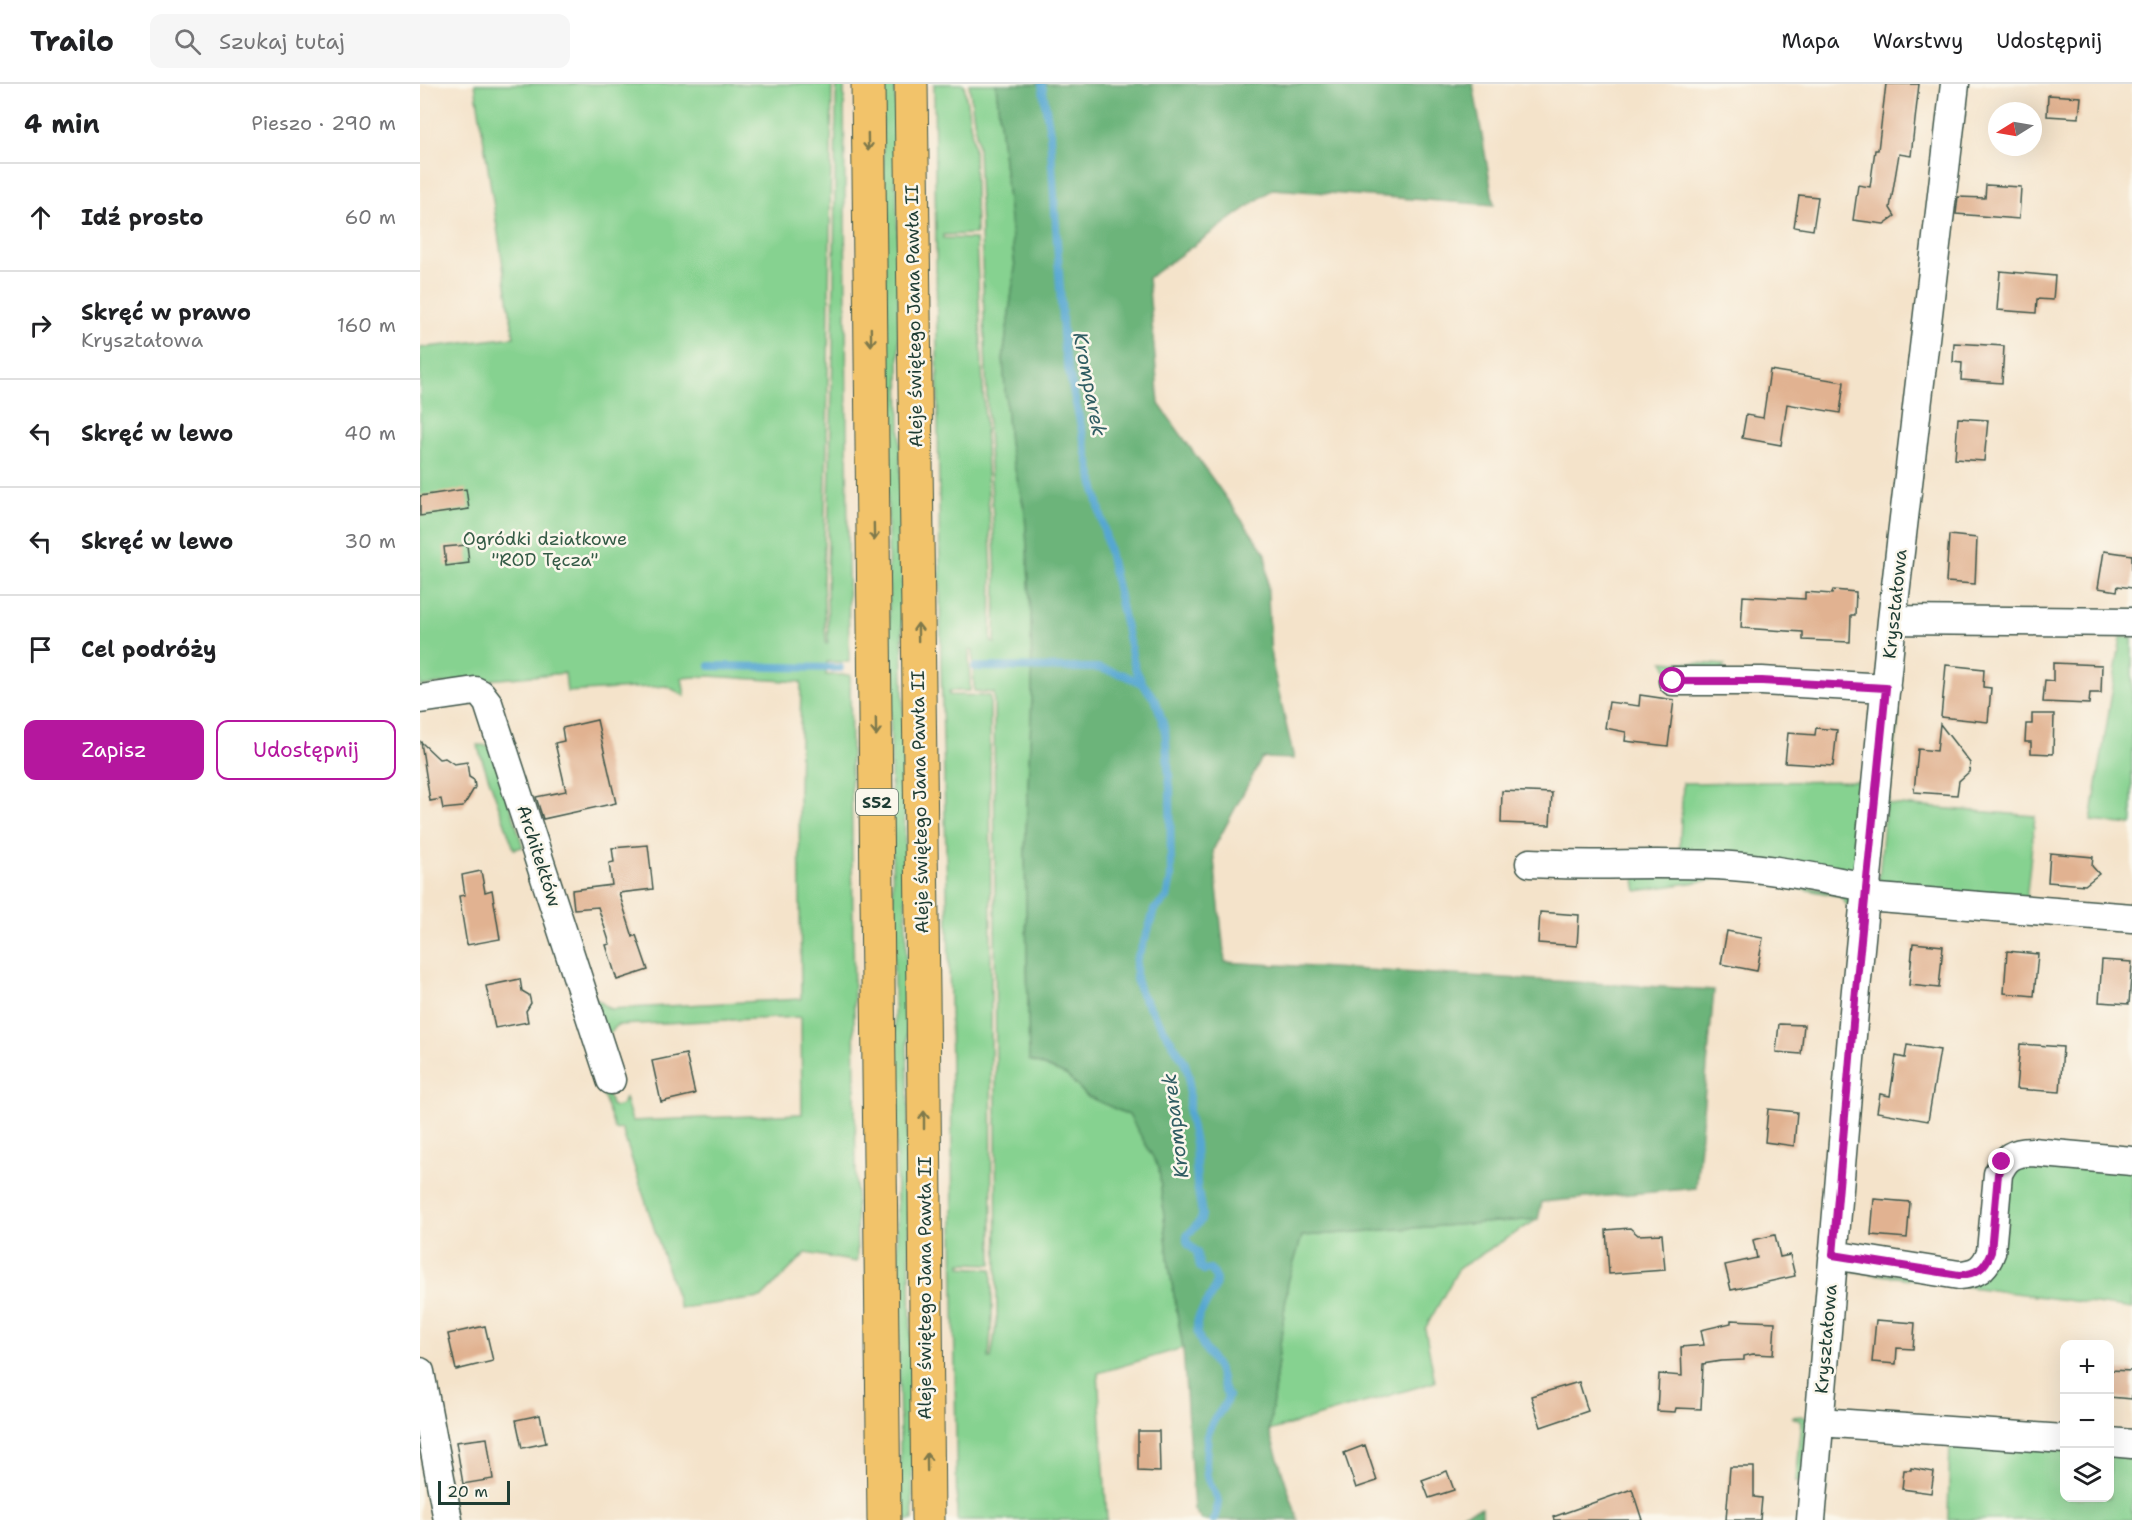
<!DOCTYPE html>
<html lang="pl">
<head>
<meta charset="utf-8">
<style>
	body { margin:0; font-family:"Shantell Sans",sans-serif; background:#f6f6f6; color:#202124 }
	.controls { position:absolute; right:18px; bottom:18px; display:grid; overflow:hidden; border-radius:12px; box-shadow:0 6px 24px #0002 }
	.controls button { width:54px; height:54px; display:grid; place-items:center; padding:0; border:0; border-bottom:2px solid #e0e0e0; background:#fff; color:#202124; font:30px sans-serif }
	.compass { position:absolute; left:1568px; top:18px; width:54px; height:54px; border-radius:50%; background:#fff; box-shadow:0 6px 24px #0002; rotate:259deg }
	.scale { position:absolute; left:18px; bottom:15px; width:72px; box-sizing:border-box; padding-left:6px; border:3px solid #1f3d34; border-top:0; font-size:16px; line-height:21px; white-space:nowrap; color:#1f3d34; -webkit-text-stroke:4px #fbf7ec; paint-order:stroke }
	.stop { position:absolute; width:18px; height:18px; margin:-14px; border:4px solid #b5179e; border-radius:50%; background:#fff }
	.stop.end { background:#b5179e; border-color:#fff; box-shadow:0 2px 6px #0008 }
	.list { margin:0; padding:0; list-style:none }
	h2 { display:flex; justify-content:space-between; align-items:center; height:78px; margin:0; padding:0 24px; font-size:26px }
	h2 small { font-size:20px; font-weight:400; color:#757577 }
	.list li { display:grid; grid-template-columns:39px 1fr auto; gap:18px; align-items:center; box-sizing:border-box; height:108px; padding:0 24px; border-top:2px solid #e0e0e0 }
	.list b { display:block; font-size:22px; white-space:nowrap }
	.list p { margin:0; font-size:20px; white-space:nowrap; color:#757577 }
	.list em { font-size:20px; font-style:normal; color:#757577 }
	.actions { display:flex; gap:12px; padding:18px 24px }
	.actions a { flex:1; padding:14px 0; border:2px solid #b5179e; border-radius:12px; text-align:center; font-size:21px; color:#b5179e }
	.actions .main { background:#b5179e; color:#fff }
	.icon { flex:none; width:33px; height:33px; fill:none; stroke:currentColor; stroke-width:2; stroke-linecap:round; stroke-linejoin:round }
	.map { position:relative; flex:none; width:1712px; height:1436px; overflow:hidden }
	header { display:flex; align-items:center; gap:36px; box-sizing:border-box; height:84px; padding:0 30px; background:#fff; border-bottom:2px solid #e0e0e0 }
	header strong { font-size:28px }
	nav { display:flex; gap:33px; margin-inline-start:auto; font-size:21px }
	.search { width:420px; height:54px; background:#f6f6f6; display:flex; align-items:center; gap:15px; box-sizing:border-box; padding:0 21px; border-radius:12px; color:#757577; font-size:22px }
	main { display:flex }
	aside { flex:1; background:#fff }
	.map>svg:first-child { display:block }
	.green { fill:#86d290; stroke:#528862; stroke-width:1.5; fill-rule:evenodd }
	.forest { fill:#6cb47a; stroke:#467857; stroke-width:1.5 }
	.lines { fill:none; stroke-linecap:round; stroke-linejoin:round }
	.stream { stroke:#57a7d1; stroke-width:8 }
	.building { fill:#e1b291 }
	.street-casing { stroke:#3f564a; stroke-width:31 }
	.highway-casing { stroke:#3f564a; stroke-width:35 }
	.street { stroke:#fff; stroke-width:28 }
	.highway { stroke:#f2c36a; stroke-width:33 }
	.oneway { stroke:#7e794c }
	.route { stroke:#b5179e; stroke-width:8 }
	.labels { text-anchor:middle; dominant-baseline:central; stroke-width:5; stroke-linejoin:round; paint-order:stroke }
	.shield { fill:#fbf7ec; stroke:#61756b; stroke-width:1.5 }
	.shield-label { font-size:16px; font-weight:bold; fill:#1f3d34 }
	.street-label { font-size:18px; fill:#1f3d34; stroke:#fbf7ec }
	.park-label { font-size:18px; fill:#345b46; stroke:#fbf7ec }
	.water-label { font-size:20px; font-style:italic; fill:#305d63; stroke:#fbf7ec }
</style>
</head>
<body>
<header>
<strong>Trailo</strong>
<div class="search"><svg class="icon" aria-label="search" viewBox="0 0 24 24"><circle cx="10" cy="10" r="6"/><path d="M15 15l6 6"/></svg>Szukaj tutaj</div>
<nav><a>Mapa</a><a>Warstwy</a><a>Udostępnij</a></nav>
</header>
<main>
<aside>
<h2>4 min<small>Pieszo · 290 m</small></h2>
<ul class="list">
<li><svg class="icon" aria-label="ahead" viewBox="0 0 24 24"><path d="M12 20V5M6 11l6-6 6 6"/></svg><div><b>Idź prosto</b></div><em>60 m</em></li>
<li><svg class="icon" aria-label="right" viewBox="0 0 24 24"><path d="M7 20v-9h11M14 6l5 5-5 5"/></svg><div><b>Skręć w prawo</b><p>Kryształowa</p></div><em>160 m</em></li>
<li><svg class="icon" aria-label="left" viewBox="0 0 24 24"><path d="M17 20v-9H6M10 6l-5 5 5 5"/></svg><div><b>Skręć w lewo</b></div><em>40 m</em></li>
<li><svg class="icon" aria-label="left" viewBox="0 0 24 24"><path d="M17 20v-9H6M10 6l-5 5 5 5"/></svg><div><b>Skręć w lewo</b></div><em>30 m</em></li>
<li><svg class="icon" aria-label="arrive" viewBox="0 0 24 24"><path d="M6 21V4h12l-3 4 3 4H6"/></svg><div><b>Cel podróży</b></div></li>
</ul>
<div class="actions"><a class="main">Zapisz</a><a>Udostępnij</a></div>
</aside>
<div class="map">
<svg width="1712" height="1436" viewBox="0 0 1712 1436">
	<rect width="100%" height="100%" fill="#fbf7ec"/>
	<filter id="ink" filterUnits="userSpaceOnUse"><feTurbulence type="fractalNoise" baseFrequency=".0167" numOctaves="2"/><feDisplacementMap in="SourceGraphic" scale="12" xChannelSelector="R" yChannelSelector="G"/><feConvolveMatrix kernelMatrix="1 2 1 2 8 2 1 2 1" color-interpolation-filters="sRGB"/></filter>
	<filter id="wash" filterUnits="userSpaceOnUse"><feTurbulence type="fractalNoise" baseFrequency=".008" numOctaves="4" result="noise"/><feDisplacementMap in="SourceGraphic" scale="24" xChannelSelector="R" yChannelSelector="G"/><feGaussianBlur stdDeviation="1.35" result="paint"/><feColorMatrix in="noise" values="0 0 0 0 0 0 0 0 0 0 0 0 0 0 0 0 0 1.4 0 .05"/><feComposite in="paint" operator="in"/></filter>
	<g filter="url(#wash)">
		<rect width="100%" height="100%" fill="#f4e3ca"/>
		<path class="green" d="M55,0H412L407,359L403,497L406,560L408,559L407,496L413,268L416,14L417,0H424L429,578H407L406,591H430L437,1178L386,1169L341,1214L260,1224L202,1045L195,1046L177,993H183L191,1021L195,1023L202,1021L205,1014L212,1037L382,1030L381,933L197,941L186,955L171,911L190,925L381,915L379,708L381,598L289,592L262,594L265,612L247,602L147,608L145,589L0,602V264L94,253Z
			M462,0H475L477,95L475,97V101L477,102L493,1436H481Z
			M514,0H544L554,64L556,150L523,151V154L556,155L572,490L571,558L575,559L576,490L568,344L558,64L549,0H576L595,184L583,276L589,360L605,428L611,532L612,612L605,769L609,976L646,991L667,1012L709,1031L739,1083L749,1182L763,1264L678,1289L687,1436H537L530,918L521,580ZM553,566L554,607L574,609L577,1235L571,1275L569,1274L572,1233V1185L541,1183V1179L572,1180L570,612L529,611V607H550L549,567Z
			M1701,553H1712V741L1671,737Z
			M1243,577L1305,581L1302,589L1248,586Z
			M1479,630L1468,720L1615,732L1606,817L1458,806L1473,635Z
			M57,661L72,662L103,763L94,765Z
			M1442,690H1447L1439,792L1259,774L1263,699L1441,697Z
			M1308,787L1428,811L1432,817L1431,825L1419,812L1317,792L1217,807L1214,789Z
			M1593,1078L1712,1086V1225L1424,1186L1552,1196Z
			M1118,1135L1039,1184L1005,1245L1015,1298L849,1347L868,1198L882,1152Z
			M1382,1332L1388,1335L1383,1396L1376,1398L1382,1337L1371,1333Z
			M1443,1344L1644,1359V1414H1690V1363L1712,1364V1436H1528L1530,1356L1423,1348L1410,1358L1405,1422L1402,1417L1408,1355C1417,1344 1429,1344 1443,1344Z"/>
		<path class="forest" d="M576,0H1053L1074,121L853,105L728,194L739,320L846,470L851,574L874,675L842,674L793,766L805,878L1294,906L1276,1104L1122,1118L1118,1135L882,1152L868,1198L849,1347L878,1436H782L774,1426L763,1264L749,1182L739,1084L709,1031L667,1012L646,991L609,976L605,769L612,612L611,532L605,428L589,360L583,276L595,184Z
			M1062,1423V1436H1025Z"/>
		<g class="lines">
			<path class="stream" d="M622,0L630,49L644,266L715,584L723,600L736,617L745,646L750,704L751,794L747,814L734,826L728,847L716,877V895L721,910L764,977L769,992V1031L775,1059L777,1101L782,1130L781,1136L767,1152V1157L769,1161L777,1168L780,1183L784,1186L790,1185C807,1200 782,1221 778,1235C772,1258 796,1275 800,1291C803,1301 802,1303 808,1312C805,1327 791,1334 788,1349C787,1361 784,1385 788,1396C791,1404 797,1409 798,1418C798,1424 795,1430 794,1436
				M290,582L420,584
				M555,583L678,584L704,591L723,600"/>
		</g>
		<g id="blocks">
			<path class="building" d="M1466,0H1499L1491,72L1479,70L1470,124L1475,132L1464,140L1433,136L1438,101L1450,103L1455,66H1458Z
				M1628,11L1661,13L1659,34L1627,32Z
				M1566,101L1601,103L1599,135L1536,130L1538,113L1565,114Z
				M1379,111L1398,113L1393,146L1374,143Z
				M1580,187L1635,192L1633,216L1617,215L1616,229L1577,226Z
				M1534,259L1584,262L1582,299L1541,296L1542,279L1533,278Z
				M1350,286L1424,298L1420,329L1367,320L1361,361L1322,354L1326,331L1343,334Z
				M1538,334L1568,336L1564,377L1535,375Z
				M46,405L49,425L0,432V412Z
				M1529,451L1557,454L1555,500L1526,498Z
				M47,461L49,479L26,482L24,463Z
				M1684,467L1712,471V504L1698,502L1697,507L1678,504Z
				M1413,506L1436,508L1435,531H1431L1430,558L1383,556V548L1321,544L1323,512L1385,515V508L1412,510Z
				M1633,579L1682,581L1681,609H1670L1669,620L1623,618L1625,596L1633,597Z
				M1526,581L1564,585L1563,603L1571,604L1568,638L1521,633Z
				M1220,611L1254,616L1248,662L1205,657L1206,648L1185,644L1189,618L1219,622Z
				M1612,630H1634L1633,670L1611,669V658H1605L1606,640H1612Z
				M177,636L196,719L123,735L116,713L146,707L135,659L144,657L142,644Z
				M1520,640L1550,679L1549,688L1539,697L1537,711L1494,708L1498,665L1517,667Z
				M1396,644L1417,646L1413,682L1365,679L1368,649L1395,651Z
				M1,658L19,675L25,674L34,680L47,678L49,693L54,696L55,703L43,723L23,725L21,715L10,717Z
				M1082,707L1132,709L1130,741L1081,739Z
				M228,761L233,805L199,809L213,853L216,851L228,886L197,896L186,861L190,860L178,823L154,825L152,806L192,801L189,779L194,778L192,764Z
				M1630,769L1673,773L1672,782L1679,790L1665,801L1628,798Z
				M61,787L65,808L72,806L80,855L47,861L39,812L45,811L42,791Z
				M1120,828L1159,831L1157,862L1118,859Z
				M1307,847L1343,854L1337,887L1301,880Z
				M1493,859L1523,862L1519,904L1489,901Z
				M1587,867L1618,870L1614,912L1584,909Z
				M1682,876L1712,878L1709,920L1679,918Z
				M100,895L102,907L109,911L111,919L106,927L108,938L75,944L66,902Z
				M1359,940L1384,941L1381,970L1356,968Z
				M1600,960L1643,963L1640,1008L1596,1005Z
				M1487,961L1520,966L1508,1037L1457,1028L1460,1010L1470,1012L1476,972L1485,974Z
				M266,970L275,1010L241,1018L232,977Z
				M1348,1025L1377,1028L1374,1062L1345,1058Z
				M1454,1115L1490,1118L1487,1154L1451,1151Z
				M1210,1144L1218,1151L1242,1150L1245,1186L1189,1190L1186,1146Z
				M1355,1151L1360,1173L1370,1171L1375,1192L1311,1206L1305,1181L1337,1174L1333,1156Z
				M1311,1236L1355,1238L1353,1271L1333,1270L1324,1272V1276L1301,1277L1283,1280L1281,1325L1256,1324L1255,1328L1237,1327L1239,1290L1262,1292L1261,1263L1284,1261L1281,1246L1311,1239Z
				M1456,1236L1495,1239L1493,1265L1477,1264L1476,1280L1452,1278Z
				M65,1242L73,1277L36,1286L28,1250Z
				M1689,1286L1712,1287V1315L1689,1313Z
				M1159,1298L1168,1327L1121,1343L1111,1312Z
				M120,1331L126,1359L102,1364L96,1336Z
				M718,1347H739L740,1388L718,1387Z
				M67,1354L73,1395L43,1400L36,1358Z
				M945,1361L957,1397L936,1404L924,1369Z
				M1310,1383H1334V1413L1342,1414L1340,1436H1306Z
				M1491,1384L1514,1388L1511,1409L1482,1405L1484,1386H1491Z
				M1027,1387L1034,1406L1009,1414L1002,1396Z
				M1212,1405L1222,1436H1134L1133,1433Z"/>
		</g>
	</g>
	<g filter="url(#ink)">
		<use href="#blocks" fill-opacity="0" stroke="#3f564a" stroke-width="1.5"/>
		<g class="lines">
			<g class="street-casing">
				<path id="street" d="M1472,536L1712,538
					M1253,597H1342L1466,604
					M0,615L55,607L61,610L68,619L191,996
					M1110,779C1177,783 1244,777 1311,782C1357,785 1402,795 1447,803
					M1446,813L1712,834
					M1413,1171L1539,1191C1556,1190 1565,1185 1571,1168L1578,1090C1585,1073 1594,1068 1612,1068L1712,1077
					M0,1288L28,1436
					M1399,1338L1644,1355
					M1690,1358L1712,1360
					M1391,1436L1435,916L1472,536L1535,0"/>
			</g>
			<g class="highway-casing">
				<path id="highway" d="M448,0L464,1436
					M491,0L503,909L508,1436"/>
			</g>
			<use href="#street" class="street"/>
			<use href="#highway" class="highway"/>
		</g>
		<defs><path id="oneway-shaft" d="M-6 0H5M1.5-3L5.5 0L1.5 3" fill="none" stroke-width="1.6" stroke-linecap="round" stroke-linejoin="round" transform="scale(1.5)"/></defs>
		<g class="oneway">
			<use href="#oneway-shaft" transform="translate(448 58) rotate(89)"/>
			<use href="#oneway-shaft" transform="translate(451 253) rotate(89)"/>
			<use href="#oneway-shaft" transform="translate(454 448) rotate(89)"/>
			<use href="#oneway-shaft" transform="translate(498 548) rotate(-91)"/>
			<use href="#oneway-shaft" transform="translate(456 643) rotate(89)"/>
			<use href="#oneway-shaft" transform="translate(504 1036) rotate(-90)"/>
			<use href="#oneway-shaft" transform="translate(507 1378) rotate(-91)"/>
		</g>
	</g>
	<g class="lines" filter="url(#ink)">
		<path class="route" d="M1253,597H1342L1466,604L1435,916L1413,1171L1539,1191C1556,1190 1565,1185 1571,1168L1578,1090L1582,1078"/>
	</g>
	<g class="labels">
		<rect class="shield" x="436" y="705" width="42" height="26" rx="4.5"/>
		<g class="shield-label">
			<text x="457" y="718">S52</text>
		</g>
		<g class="street-label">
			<text transform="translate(494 232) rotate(-91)">Aleje świętego Jana Pawła II</text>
			<text transform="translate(1475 520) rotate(-84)">Kryształowa</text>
			<text transform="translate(500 718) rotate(-91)">Aleje świętego Jana Pawła II</text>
			<text transform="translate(119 772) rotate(72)">Architektów</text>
			<text transform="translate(505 1204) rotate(-90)">Aleje świętego Jana Pawła II</text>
			<text transform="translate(1406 1255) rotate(-85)">Kryształowa</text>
		</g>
		<g class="park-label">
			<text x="125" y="455">Ogródki działkowe<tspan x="125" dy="21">"ROD Tęcza"</tspan></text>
		</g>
		<g class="water-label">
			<text transform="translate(670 300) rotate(79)">Kromparek</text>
			<text transform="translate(755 1042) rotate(-97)">Kromparek</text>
		</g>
	</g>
</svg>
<div class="controls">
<button>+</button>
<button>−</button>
<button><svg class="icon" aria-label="layers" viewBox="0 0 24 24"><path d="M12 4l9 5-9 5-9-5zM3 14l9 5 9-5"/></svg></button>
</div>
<svg class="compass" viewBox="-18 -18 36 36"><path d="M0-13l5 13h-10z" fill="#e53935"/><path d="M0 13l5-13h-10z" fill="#757577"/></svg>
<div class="scale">20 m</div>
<div class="stop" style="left:1253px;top:597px"></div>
<div class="stop end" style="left:1582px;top:1078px"></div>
</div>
</main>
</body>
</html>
